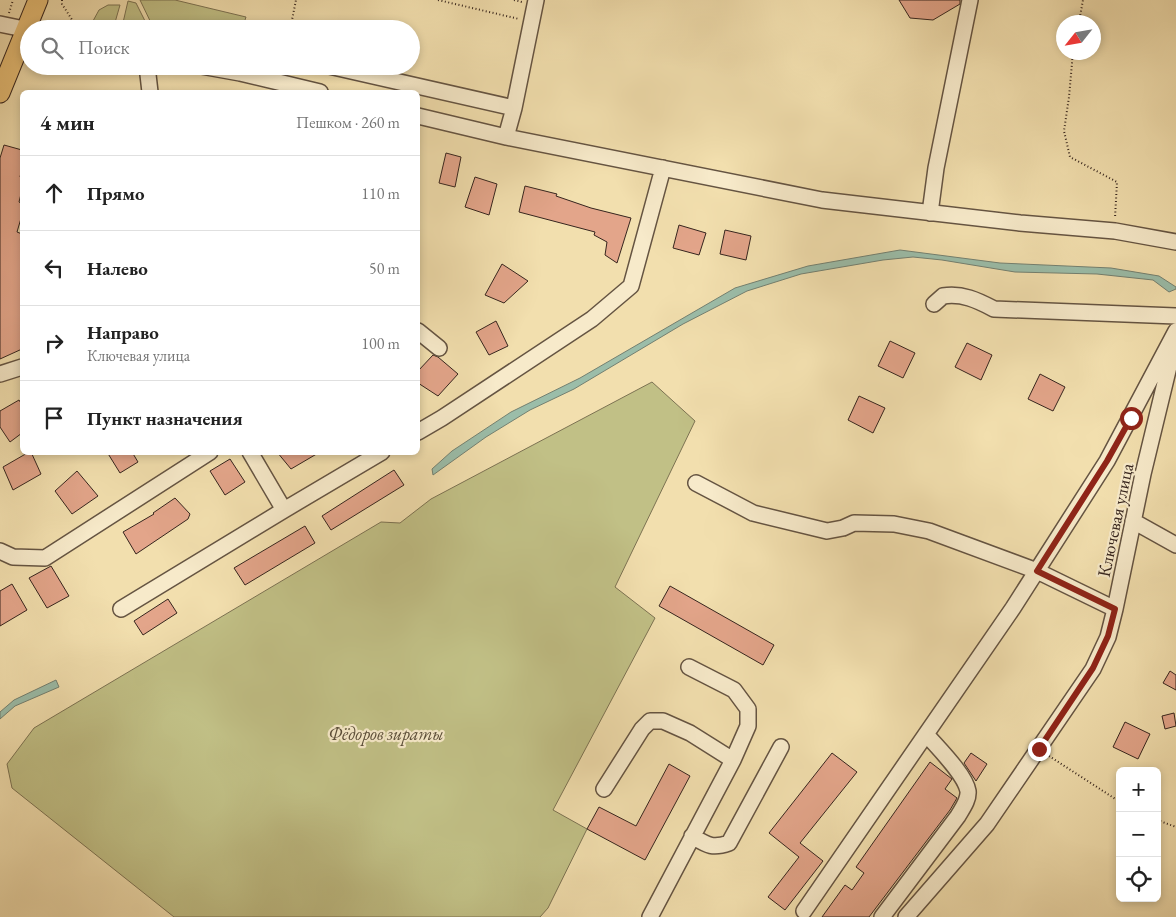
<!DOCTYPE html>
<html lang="ru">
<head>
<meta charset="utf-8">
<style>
	body { margin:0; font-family:"EB Garamond",serif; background:#f2f2f2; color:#222 }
	.controls { position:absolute; right:15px; bottom:15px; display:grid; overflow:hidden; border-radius:8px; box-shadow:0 2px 8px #0003 }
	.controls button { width:45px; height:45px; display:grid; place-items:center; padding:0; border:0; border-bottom:1px solid #e0e0e0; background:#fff; color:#222; font:25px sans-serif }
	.compass { position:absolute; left:1056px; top:15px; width:45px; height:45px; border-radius:50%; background:#fff; box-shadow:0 2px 8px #0003; rotate:239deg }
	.stop { position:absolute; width:15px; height:15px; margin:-11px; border:4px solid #8f2418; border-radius:50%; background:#fff }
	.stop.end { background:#8f2418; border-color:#fff; box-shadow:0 1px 5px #0008 }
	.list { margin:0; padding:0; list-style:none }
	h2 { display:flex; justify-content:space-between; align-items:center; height:65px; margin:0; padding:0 20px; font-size:21px }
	h2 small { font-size:16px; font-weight:400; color:#767676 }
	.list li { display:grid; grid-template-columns:32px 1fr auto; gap:15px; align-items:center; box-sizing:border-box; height:75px; padding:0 20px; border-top:1px solid #e0e0e0 }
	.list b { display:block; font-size:19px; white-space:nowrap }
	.list p { margin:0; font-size:16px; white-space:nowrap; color:#767676 }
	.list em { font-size:16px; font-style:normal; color:#767676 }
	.icon { flex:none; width:28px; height:28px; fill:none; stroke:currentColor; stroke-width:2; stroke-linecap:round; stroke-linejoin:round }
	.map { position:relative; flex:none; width:1176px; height:917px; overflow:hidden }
	.search { position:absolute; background:#fff; box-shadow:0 2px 8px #0003; left:20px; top:20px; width:400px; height:55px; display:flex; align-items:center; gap:12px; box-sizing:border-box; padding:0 18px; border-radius:28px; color:#767676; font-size:19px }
	.panel { position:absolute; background:#fff; box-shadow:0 2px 8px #0003; left:20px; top:90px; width:400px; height:365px; border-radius:8px }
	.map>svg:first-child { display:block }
	.green { fill:#c1c086; stroke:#7c7252 }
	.water { fill:#9bbda9; stroke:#738071 }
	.building { fill:#e3a58a; stroke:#36251e }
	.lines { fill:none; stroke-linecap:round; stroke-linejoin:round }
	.minor-casing { stroke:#655442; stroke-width:18 }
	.major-casing { stroke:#36251e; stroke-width:21 }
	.path { stroke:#36251e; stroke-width:2; stroke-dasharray:1 2.5; stroke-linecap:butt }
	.minor { stroke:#f7eaca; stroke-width:15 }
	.major { stroke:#e9c077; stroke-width:19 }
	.route { stroke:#8f2418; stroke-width:6 }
	.labels { text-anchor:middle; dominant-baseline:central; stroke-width:4.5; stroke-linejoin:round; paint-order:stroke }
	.street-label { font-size:18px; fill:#36251e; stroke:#f7eaca }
	.park-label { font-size:18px; font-style:italic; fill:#594c38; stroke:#f7eaca }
</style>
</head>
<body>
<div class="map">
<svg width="1176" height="917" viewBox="0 0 1176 917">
	<rect width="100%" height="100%" fill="#f2dfae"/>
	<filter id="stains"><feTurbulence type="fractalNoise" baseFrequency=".004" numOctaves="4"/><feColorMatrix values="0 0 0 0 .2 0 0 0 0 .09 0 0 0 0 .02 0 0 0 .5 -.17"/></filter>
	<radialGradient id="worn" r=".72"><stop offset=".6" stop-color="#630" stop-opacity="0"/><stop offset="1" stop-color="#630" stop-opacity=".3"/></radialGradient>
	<path class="green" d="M140,0H175L246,17L244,23C223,32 220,24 201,22C192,22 189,27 182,29C174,31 162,29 154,29Z
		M128,1L136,3L149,29L122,27Z
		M108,5H120L114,26L93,21L99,10Z
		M652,382L695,421L615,587L655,618L553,810L587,829L548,908L540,917H174L12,788L7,764L34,728L381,522L400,523L431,499Z"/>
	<path class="water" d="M900,250L1000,263L1111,268L1159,276L1176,287V289L1169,292L1153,280L1097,274L1015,272L942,260L913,257L883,260L801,274L747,291L683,324L574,389L530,410L486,437L433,475L432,469L452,451L511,412L580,378L735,288L808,266Z
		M56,680L59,687L15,706L0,719V712L14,700Z"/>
	<path class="building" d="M899,0H960V4L933,20L910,18Z
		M4,145L22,150V168L20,177L22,178V190L19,202L22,204V215L17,232L22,234V349L0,359V158Z
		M446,153L461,157L455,187L439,183Z
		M475,177L497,184L489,215L465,207Z
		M525,186L557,194L556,196L591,208L631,218L617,263L605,255L607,242L594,235L595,232L519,212Z
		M679,225L706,233L699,255L673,248Z
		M725,230L751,236L746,260L720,254Z
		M502,264L528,281L504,303L485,295Z
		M496,321L508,346L489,355L476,332Z
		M890,341L915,353L903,378L878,366Z
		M967,343L992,355L981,380L955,367Z
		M433,355L438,357L458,374L438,396L418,383V371Z
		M1040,374L1065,387L1053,411L1028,399Z
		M859,396L885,408L873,433L848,420Z
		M19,400L22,405V433L10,442L0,427V411Z
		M29,452H31L41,474L13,490L3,467Z
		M107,452H132L138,462L120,473Z
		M277,452H320L291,469Z
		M230,459L245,482L225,495L210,471Z
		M394,470L404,485L331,530L322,516Z
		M77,471L98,496L72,514L55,491Z
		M175,498L190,514L188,519L136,554L123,532L154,514L153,513Z
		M305,526L315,543L245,585L234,568Z
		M51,566L69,596L47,608L29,578Z
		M12,584L27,610L0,626V591Z
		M670,586L774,645L763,665L659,606Z
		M168,599L177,613L143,635L134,621Z
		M1170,671L1176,675V690L1163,683Z
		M1174,713L1176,726L1165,729L1162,716Z
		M1125,722L1150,734L1138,759L1113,747Z
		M832,753L857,772L800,843L823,861L785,910L768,897L799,857L769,833Z
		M971,753L987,764L976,781L964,763Z
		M930,762L952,779L945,789L957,798L950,810L869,917H822L845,885L852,890L864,873L856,867Z
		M669,764L690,776L645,860L587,829L599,807L636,826Z"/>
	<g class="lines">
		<g class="minor-casing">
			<path id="minor" d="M0,24L29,30
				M147,66L150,92
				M201,66L240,73L320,92
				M329,66L514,108
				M418,116L506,137L822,200L1020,223L1115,231L1176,242
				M506,137L514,108L536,0
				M930,213L936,168L970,0
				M934,304L943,296C962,293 977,300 994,309L1176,316
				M418,331L439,348
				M0,374L22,367
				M418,432L442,418L592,319L631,286L663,168
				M250,452L284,510
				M696,483L753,513L827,531L843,528L854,523L894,524L929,531L1037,571L1115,609
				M1133,521L1176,545
				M0,551L13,557L45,558L210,452
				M121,609L284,510L382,452
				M604,789L642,729L650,721H663L690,733L733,760
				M692,836C707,845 712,849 729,843L781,747
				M804,911L1013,608L1107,461L1176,331
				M650,917L733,760L748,726V709L734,690L689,667
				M882,917L958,816C962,809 969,800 968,791C965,774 937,747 926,734
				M906,917L987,824L1093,669L1108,637L1115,609L1143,474L1173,350"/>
		</g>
		<g class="major-casing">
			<path id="major" d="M0,93L38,0"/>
		</g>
		<path class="path" d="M62,0V4L76,26L80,29
			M438,0L519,19
			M514,0L522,2
			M9,13L13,0
			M1079,22L1083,0
			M283,29L292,20L296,0
			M1073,52L1069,97L1064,131L1070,157L1117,182L1115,218
			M1049,756L1120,802
			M1157,820L1176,827"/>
		<use href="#minor" class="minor"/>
		<use href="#major" class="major"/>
	</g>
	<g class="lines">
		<path class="route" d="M1039,749L1093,668L1108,636L1115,609L1037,571L1107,461L1131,418"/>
	</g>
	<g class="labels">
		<g class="street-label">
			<text transform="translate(1115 520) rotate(-78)">Ключевая улица</text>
		</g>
		<g class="park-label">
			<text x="386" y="733">Фёдоров зираты</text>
		</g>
	</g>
	<rect width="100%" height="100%" filter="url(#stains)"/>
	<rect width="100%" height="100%" fill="url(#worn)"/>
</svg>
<div class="controls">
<button>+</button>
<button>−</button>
<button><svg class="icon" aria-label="locate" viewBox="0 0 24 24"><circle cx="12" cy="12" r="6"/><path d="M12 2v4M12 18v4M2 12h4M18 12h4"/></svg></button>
</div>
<svg class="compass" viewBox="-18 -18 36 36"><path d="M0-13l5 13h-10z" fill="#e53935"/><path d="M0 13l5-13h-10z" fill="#767676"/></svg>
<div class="stop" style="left:1131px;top:418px"></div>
<div class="stop end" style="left:1039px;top:749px"></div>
<div class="search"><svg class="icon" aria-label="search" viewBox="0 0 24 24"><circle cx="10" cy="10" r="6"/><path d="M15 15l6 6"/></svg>Поиск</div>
<section class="panel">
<h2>4 мин<small>Пешком · 260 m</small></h2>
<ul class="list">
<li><svg class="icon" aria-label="ahead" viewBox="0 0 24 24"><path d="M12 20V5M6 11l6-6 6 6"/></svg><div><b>Прямо</b></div><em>110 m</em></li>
<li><svg class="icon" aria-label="left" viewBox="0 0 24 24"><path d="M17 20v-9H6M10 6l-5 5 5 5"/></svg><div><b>Налево</b></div><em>50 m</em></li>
<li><svg class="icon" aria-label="right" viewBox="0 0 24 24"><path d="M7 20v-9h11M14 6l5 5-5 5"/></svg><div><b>Направо</b><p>Ключевая улица</p></div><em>100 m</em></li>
<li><svg class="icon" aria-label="arrive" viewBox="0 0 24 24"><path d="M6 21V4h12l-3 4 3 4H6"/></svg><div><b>Пункт назначения</b></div></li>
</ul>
</section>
</div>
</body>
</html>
